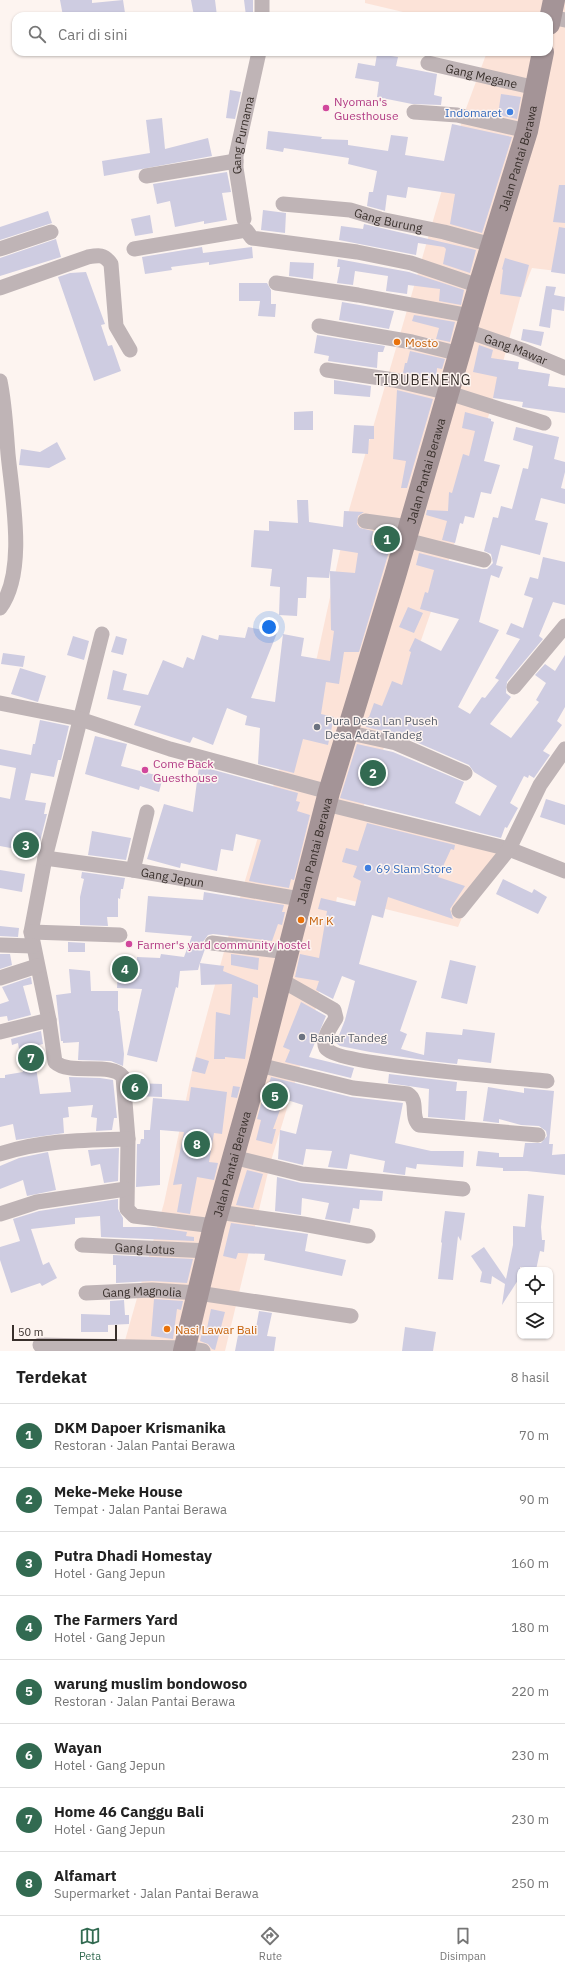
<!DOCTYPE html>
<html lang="id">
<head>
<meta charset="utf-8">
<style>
	body { margin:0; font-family:"IBM Plex Sans",sans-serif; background:#f6f6f6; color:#222 }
	.controls { position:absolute; right:12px; bottom:12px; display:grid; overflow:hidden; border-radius:8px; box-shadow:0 1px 3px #0004 }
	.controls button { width:36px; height:36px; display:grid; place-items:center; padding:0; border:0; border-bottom:1px solid #e0e0e0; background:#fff; color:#222; font:20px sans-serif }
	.scale { position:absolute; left:12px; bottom:10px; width:105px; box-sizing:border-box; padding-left:4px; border:2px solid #39302c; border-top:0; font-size:11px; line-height:14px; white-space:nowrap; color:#39302c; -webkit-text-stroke:3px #fdf4f0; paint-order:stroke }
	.you { position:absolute; left:269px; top:627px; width:14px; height:14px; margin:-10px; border:3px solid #fff; border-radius:50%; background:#1a73e8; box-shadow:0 0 0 6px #1a73e833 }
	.badge { display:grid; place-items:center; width:26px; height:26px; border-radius:50%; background:#326a51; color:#fff; font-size:13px; font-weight:700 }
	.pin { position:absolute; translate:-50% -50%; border:2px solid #fff; box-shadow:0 1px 4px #0006 }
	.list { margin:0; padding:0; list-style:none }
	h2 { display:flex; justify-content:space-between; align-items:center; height:52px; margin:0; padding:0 16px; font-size:17px }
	h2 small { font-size:13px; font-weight:400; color:#767676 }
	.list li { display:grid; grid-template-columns:26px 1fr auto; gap:12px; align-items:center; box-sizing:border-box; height:64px; padding:0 16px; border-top:1px solid #e0e0e0 }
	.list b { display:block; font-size:15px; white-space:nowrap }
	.list p { margin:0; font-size:13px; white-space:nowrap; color:#767676 }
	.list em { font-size:13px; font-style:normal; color:#767676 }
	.icon { flex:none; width:22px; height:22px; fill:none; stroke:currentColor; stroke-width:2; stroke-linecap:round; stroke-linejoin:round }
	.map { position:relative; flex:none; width:565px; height:1351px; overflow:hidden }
	.search { position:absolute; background:#fff; box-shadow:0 1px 3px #0004; left:12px; right:12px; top:12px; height:44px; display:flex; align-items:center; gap:10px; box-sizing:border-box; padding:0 14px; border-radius:12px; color:#767676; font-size:15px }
	.sheet { height:564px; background:#fff }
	nav { display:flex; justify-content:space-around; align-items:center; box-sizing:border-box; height:56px; border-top:1px solid #e0e0e0; background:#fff; font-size:11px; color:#767676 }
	nav a { display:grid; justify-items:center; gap:2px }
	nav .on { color:#326a51 }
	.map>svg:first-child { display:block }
	.built { fill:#fce3d8 }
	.building { fill:#cecce1 }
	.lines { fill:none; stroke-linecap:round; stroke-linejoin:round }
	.street { stroke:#bfb4b6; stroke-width:15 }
	.secondary { stroke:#a49497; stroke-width:22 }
	.hotel-dot { fill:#d1479c; stroke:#fdf4f0; stroke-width:1.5 }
	.shop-dot { fill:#3f7fe0; stroke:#fdf4f0; stroke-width:1.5 }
	.food-dot { fill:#e8710a; stroke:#fdf4f0; stroke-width:1.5 }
	.worship-dot { fill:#6b7280; stroke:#fdf4f0; stroke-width:1.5 }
	.labels { text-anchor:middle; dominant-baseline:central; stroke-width:3; stroke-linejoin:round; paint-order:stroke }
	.street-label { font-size:12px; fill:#39302c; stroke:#fdf4f0 }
	.hotel-label { font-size:12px; fill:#b23c85; stroke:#fdf4f0; text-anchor:start }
	.shop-label { font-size:12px; fill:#366cbe; stroke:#fdf4f0; text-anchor:end }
	.food-label { font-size:12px; fill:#c56008; stroke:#fdf4f0; text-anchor:start }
	.worship-label { font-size:12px; fill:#5b616d; stroke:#fdf4f0; text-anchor:start }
	.quarter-label { font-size:14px; letter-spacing:1px; fill:#39302c; stroke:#fdf4f0 }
</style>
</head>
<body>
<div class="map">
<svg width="565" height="1351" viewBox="0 0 565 1351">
	<rect width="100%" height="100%" fill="#fdf4f0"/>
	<path class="built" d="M365,0H565V272L532,268L521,295L453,548L363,808L504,845L474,890L458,927L337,897L313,1023L270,1164L225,1351H122L164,1203L194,1062L225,948L272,790L317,657L349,510L464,114L487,52H549V16H420L365,3Z"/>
	<path class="building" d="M60,0H92V3L123,0L125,13L105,16H63Z
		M191,0H215L217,16H194Z
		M244,0H253V16H246Z
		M377,54L398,57L396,66L437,74L434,95L442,97L441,105L412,104L377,97L379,82L355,78L358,63L375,66Z
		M230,90L241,92L235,119L226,118Z
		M501,94L521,97L517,119L498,115Z
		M162,118L165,149L208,138L212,156L104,176L102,161L150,153L146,120Z
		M452,124L512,137L482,233L450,224L455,194L408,187L406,198L387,195L385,211L382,210L367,206L369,192H373L377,171L348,164L349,158L284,148L283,152L266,149L268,131L322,137L321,139L348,140V145L388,151L391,135L408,137L405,155L444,161Z
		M227,172L231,192L222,193L227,220L204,224V221L175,227L170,201L157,204L153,184Z
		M559,185H565V223L553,222Z
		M263,210L286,213L285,233L261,230Z
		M48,211L52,223L0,240V227Z
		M150,215L153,233L135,236L131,219Z
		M364,224L476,250L470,273L443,264L446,249L444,247L418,243L416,255L339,240L341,226L363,229Z
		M559,227L565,228V274L551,272Z
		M56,239L61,257L0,276V258Z
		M202,247L203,253L252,247L253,258L209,265V262L171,267L172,270L145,274L142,257Z
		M505,258L529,265L521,297L500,294L503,270L502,269Z
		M338,259L409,272L464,290L461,305L439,301L440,289L408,285L407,294L386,291L388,276L355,271L353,285L337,283L340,267H337Z
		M290,262L314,263L313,279L289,276Z
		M86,272L105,324L101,325L108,346L112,345L121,371L94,381L58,277L70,273Z
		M239,283H267L271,290V304H276L275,317L258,316L260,301H239Z
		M546,286L556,287L554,295L565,297L564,311L552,309L550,328L539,326Z
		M342,302L394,311L389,329L339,320Z
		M414,315L455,322L450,342L436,339L439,328L412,321Z
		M523,329L544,332L541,346L521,340Z
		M317,335L385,346L383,352H378L377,368L328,361L329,356L314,353Z
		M479,345L493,350L491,358L519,362L518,369L550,374L548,386L565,388V413L522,407L523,402L493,398L497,377L473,372Z
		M410,351L445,359L442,369L437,368L436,381L403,373L405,363H407Z
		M334,380L371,386L370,397L334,394Z
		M397,390L433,399L407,488H401L406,461L393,459Z
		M313,411V430H294V412Z
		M465,412L491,419V421L494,422L484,461L500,465L491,494L481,492L474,518L465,516L463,524L460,523L455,543L442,540L447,521L426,515L427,510L448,511L449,492L452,493L463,454L469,456L475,431L462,428Z
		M354,425L374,426V439H369L368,454L352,453Z
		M516,427L559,437L554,459L565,462V472L561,488L565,489V504L541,498L535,520L548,523L540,555L501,545L496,565L503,567L499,578L491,575L479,622L499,630L458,707L470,714L482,697L485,698L499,680L495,678L520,639L506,634L511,623L523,628L533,598L524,595L530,577L538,579L543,557L565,562V605L553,602L539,636L543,639L507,682L506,693L511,697L490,724L511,738L539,702L536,700L546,683L535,675L545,664L555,671L565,655V707L557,721L562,725L543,751L550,755L534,778L529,775L528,778L524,776L510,803L518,808L507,828L505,827L501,838L340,798L357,744L393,752L464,782L455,803L480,816L497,786L474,772L469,765L400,735L366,727L368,717H369L374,703L382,706L392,681L402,685L411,652L409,651L415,638L441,651L459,619L420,609L425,592L428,593L434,570L416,565L419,553L482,569H487L493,563L491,554L484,551L493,517L498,518L501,506L512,509L523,468L528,469L533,446L513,440Z
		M57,442L66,459L49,468L19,465L21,449L40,452Z
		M297,500H308L309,522L343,527L344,511L364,512L358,516L357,524L360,528L373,531L371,545L390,548L359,652H344L339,684L326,682L321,714L334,717L328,745L303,739L294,773L258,764L260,728L245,725L247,716L227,708L213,745L193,737L190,743L134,725L141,706L107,699L113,670L127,674L123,690L148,695L163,660L183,668L187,657L194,660L202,635L218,640L219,635L245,638L248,627L277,633L251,698L275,702L283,634L304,638L301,656L330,661L334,631L331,630L330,571L355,573L358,553L333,549L329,578L307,577L306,598H298L297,616L279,615L280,587L270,586L272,569L251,567L254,530L269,531V521L298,523Z
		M408,607L423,613L414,633L399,627Z
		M73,636L89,641L84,660L67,655Z
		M116,636L127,639L123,655L111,652Z
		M3,653L25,656L23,667L1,664Z
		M20,668L46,676L38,702L11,694Z
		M40,720L69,726L61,760H58L54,777L31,773L25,800L46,803L44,814H47L37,853L0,846V797L10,799L16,768L0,765V749L31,755L33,744H35Z
		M95,736L127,744L121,766L163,777L159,792L140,786L139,790L85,774Z
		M199,766L298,793L296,801L300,802L297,811L310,815L294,880L291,879L289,888L249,881L261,840L236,834L233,851L221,849L217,871L181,863L180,868L147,859L164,804L193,812Z
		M546,799L565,805V825L540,817Z
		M367,823L455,845L454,850L451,849L438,877L465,886L450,909L453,919L388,897L383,918L372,915L359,964L417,981L400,1031L407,1034L401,1049L424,1055L426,1032L462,1035L463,1029L495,1033L491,1063L458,1059L457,1064L430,1061L370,1052L340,1046L336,1043L345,1020L355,981L342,976L333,999L316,990L319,981L295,977L300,954L319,958L327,911L318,909L321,898L355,906L361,881L353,877L357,866L342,862L346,848L358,851Z
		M92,831L131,838L126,860L88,855Z
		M0,870L25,874L22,892L0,888Z
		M82,872L125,878L123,889H121L120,899L118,898V917H107L108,926L80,925V897L84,879L81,878Z
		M503,879L532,893L534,889L547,897L538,914L496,894Z
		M204,892L284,905L282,912H285L282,925L278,924L272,941L213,934L208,935L203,942L205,949L200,963L224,966L223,971L258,985V998L253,997L245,1059L225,1057V1059H214L216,1012L230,1015L232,984L201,985L200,963L198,970L180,971L178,988L176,987L157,1062L127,1055L142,989L117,988L118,972L137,973V957L160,958L161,954L184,957L192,936L145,932L148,896L203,900Z
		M0,926L19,928L18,937L0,936Z
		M68,942L85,943V952H68Z
		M0,954H10L12,965L0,969Z
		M231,954L259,958L258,970L231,965Z
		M450,960L476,966L467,1004L441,998Z
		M69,969L90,971L91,991H118V1011H119L124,1054L123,1066L111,1061L78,1060L79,1042L63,1043V1041H61L56,995L71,993Z
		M31,977L32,984L23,986L31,1015L8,1021L7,1016L0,1017V1004L9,1001L2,987Z
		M301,1002L326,1016L309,1057L354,1068L351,1078L285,1062L290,1050L283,1047Z
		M41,1031L43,1044L39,1045L42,1066L36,1067L40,1094L71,1092L69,1077L100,1078L113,1080L117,1118H114L112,1130L96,1131L97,1118L91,1117L93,1105L68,1107L69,1117L63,1118L64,1133L16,1140L13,1124L0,1127V1078H5V1075L23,1072L18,1043L12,1045L11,1039Z
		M196,1057L209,1061L205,1074L192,1071Z
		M389,1074L457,1082L456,1091H467L465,1120L428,1117L429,1089L388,1083Z
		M271,1077L351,1097L403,1103L395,1143L431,1151H464L463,1167L417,1164L416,1169L406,1167L405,1175L383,1172L385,1161L350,1154L347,1169L328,1167L332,1151L306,1149L303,1165L278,1159L280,1130L296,1134L303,1105L284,1099L273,1129H276L272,1144L256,1140L261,1120L257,1119L261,1104L269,1087L268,1086Z
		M133,1083L162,1084V1097L134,1096Z
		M233,1086L240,1087L237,1098L231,1097Z
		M191,1087L227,1092L222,1134L214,1133L209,1162L218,1163L214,1180L197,1177L190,1214L177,1212L182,1184L173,1185L184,1132L160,1130V1185L136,1187L137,1144H140L141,1139H144V1130H150L153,1098L189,1101Z
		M488,1087L524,1093V1088L554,1091L549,1144H553L552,1155L565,1154V1175L527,1171H503V1168L476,1166L478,1151L499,1153V1157H523L525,1143H541L547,1136L546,1131L539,1126L521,1125L499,1119V1123L483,1121Z
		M119,1148L118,1181L104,1183L100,1164L91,1166L88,1150Z
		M48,1152L56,1190L27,1196L23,1180L0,1189V1166L19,1158Z
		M247,1170L263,1174L253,1208L236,1205Z
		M277,1177L301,1183L383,1191L382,1201L360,1200L359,1209L353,1208L350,1223L325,1219L329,1203L302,1198L301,1215L275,1211Z
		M528,1194L544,1196L541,1227L542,1240H545L544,1252L540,1251L536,1270L520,1267V1277L502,1305L505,1284L492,1276L491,1284L480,1282L482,1272L471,1256L484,1247L506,1279L513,1245V1226L525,1227Z
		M118,1199V1209L123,1218V1227H153L187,1232L186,1236L194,1237V1241L101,1237L100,1216L75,1218V1224L31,1229L43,1265L49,1262L57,1278L42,1286L40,1283L11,1293L0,1260V1247L20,1241L13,1219L39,1211Z
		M445,1211L465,1213L461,1241L458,1236L453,1280L438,1279L442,1243L441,1242Z
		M231,1223L308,1234L305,1251L346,1260L342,1276L264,1260L265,1254L238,1253L236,1259L223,1256Z
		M113,1255L193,1259L187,1283L152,1281L116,1283V1265H113Z
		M154,1299L183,1301L181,1310L177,1309L173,1339L151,1336Z
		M124,1300L125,1315H129V1324L108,1325V1332H81V1314L110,1315V1301Z
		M211,1309L225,1312L215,1350L212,1349L208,1344L200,1341L202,1332L206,1333Z
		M259,1311L272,1313L267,1336L276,1337L274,1351H235L239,1330L255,1333Z
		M405,1327L436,1332L433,1351H402Z"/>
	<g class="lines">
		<g class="street">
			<path d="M262,16V0"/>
			<path d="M550,17L565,20"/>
			<path id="s1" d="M428,63L536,88"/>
			<path d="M414,112L457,115L527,131"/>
			<path d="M146,176L236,161"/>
			<path id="s2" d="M283,204L350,210L380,219L444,232L492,245"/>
			<path id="s3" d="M244,219L236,168V156L259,52"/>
			<path d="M0,249L51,232"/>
			<path d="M134,249L246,230L252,238L357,252L411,263L479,286"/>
			<path d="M276,283L358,295L471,316"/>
			<path d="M0,288L88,257C99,255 104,254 111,264L116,326L130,350"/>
			<path d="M319,326L412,342L460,354"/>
			<path id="s4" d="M467,331L522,350L565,368"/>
			<path d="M327,370L394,380L449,393L544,423"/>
			<path d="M0,381C5,405 6,430 8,454C12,496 27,572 0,608"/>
			<path d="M365,521L409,527"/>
			<path d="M406,540L484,560"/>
			<path d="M102,634L45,858L31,932L49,1020L55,1062C70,1076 112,1061 123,1077L128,1139L127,1209L134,1216L214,1226"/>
			<path d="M514,687L565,626"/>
			<path d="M0,703L80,719L170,749L329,792"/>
			<path d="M346,732L396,743L465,773"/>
			<path d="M326,804L509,849L565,871"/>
			<path id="s5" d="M45,858L133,870L300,899"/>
			<path d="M133,870L147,812"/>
			<path d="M459,911L509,849L540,785L565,749"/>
			<path d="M31,932L120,935"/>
			<path d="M212,943L288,952"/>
			<path d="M0,945L33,946"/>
			<path d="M0,978L37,966"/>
			<path d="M281,980L334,1010L336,1018C332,1025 321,1039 326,1048C336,1065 518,1078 547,1081"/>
			<path d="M0,1032L49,1020"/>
			<path d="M259,1065L353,1088L408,1094C419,1101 410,1116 419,1125L538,1135"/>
			<path d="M0,1154C42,1140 84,1140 128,1139"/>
			<path d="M233,1157L302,1174L463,1189"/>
			<path d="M218,1212L303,1224L368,1236"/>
			<path d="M0,1214L37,1202L126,1189"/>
			<path id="s6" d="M82,1245L209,1251"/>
			<path id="s7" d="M86,1293L152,1290L198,1293L351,1316"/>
			<path d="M40,1345L185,1348L203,1351"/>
		</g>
		<g class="secondary">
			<path d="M549,24L554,0"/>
			<path id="s8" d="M184,1351L214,1226L259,1065L329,792L395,576L479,286L527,131L543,52"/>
		</g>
	</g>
	<g class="hotel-dot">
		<circle cx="326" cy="108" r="4"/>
		<circle cx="145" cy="770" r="4"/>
		<circle cx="129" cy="944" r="4"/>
	</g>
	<g class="shop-dot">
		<circle cx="510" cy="112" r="4"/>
		<circle cx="368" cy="868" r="4"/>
	</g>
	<g class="food-dot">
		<circle cx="397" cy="342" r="4"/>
		<circle cx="301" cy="920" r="4"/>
		<circle cx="167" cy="1329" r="4"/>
	</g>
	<g class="worship-dot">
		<circle cx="317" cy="727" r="4"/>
		<circle cx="302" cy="1037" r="4"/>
	</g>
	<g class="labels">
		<g class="street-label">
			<text stroke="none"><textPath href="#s1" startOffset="55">Gang Megane</textPath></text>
			<text stroke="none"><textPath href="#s3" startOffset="85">Gang Purnama</textPath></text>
			<text stroke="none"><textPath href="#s8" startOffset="1239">Jalan Pantai Berawa</textPath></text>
			<text stroke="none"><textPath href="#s2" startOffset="107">Gang Burung</textPath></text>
			<text stroke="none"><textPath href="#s4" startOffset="52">Gang Mawar</textPath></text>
			<text stroke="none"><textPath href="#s8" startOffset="913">Jalan Pantai Berawa</textPath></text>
			<text stroke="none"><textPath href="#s8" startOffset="517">Jalan Pantai Berawa</textPath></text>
			<text stroke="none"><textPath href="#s5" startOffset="129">Gang Jepun</textPath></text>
			<text stroke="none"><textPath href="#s8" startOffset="193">Jalan Pantai Berawa</textPath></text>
			<text stroke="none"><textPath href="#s6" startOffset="63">Gang Lotus</textPath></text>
			<text stroke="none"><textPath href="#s7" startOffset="56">Gang Magnolia</textPath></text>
		</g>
		<g class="hotel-label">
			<text x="334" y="101">Nyoman's<tspan x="334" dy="14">Guesthouse</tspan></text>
			<text x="153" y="763">Come Back<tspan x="153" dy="14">Guesthouse</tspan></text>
			<text x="137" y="944">Farmer's yard community hostel</text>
		</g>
		<g class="shop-label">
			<text x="502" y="112">Indomaret</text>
			<text x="376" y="868" text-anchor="start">69 Slam Store</text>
		</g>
		<g class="food-label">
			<text x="405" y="342">Mosto</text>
			<text x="309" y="920">Mr K</text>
			<text x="175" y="1329">Nasi Lawar Bali</text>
		</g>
		<g class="worship-label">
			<text x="325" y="720">Pura Desa Lan Puseh<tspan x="325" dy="14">Desa Adat Tandeg</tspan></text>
			<text x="310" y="1037">Banjar Tandeg</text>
		</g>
		<g class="quarter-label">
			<text x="423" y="380">TIBUBENENG</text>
		</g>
	</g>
</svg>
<div class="controls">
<button><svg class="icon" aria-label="locate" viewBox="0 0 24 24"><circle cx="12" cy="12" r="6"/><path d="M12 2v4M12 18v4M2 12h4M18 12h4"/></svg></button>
<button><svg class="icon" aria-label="layers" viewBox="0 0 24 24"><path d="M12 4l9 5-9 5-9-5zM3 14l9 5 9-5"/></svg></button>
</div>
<div class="scale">50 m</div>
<div class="you"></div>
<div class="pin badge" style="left:387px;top:539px">1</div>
<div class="pin badge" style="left:373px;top:773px">2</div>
<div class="pin badge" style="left:26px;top:845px">3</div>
<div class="pin badge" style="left:125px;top:969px">4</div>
<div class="pin badge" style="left:275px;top:1096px">5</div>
<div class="pin badge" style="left:135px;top:1087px">6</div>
<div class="pin badge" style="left:31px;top:1058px">7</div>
<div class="pin badge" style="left:197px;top:1144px">8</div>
<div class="search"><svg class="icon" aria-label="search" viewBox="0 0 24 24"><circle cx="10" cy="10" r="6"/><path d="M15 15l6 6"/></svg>Cari di sini</div>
</div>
<section class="sheet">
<h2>Terdekat<small>8 hasil</small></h2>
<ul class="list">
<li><span class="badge">1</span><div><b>DKM Dapoer Krismanika</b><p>Restoran · Jalan Pantai Berawa</p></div><em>70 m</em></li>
<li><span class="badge">2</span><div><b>Meke-Meke House</b><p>Tempat · Jalan Pantai Berawa</p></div><em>90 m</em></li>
<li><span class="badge">3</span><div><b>Putra Dhadi Homestay</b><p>Hotel · Gang Jepun</p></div><em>160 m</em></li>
<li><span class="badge">4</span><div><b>The Farmers Yard</b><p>Hotel · Gang Jepun</p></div><em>180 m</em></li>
<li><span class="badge">5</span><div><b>warung muslim bondowoso</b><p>Restoran · Jalan Pantai Berawa</p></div><em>220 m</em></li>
<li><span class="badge">6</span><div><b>Wayan</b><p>Hotel · Gang Jepun</p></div><em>230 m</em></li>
<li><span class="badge">7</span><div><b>Home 46 Canggu Bali</b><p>Hotel · Gang Jepun</p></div><em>230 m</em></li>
<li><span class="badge">8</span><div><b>Alfamart</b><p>Supermarket · Jalan Pantai Berawa</p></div><em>250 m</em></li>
</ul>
</section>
<nav>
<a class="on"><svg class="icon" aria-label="map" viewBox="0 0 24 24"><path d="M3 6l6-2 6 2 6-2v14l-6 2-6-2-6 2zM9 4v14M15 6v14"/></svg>Peta</a>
<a><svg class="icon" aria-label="directions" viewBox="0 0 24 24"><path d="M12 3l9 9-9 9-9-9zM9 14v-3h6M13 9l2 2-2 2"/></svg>Rute</a>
<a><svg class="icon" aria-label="saved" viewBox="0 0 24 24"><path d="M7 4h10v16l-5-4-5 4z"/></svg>Disimpan</a>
</nav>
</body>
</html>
